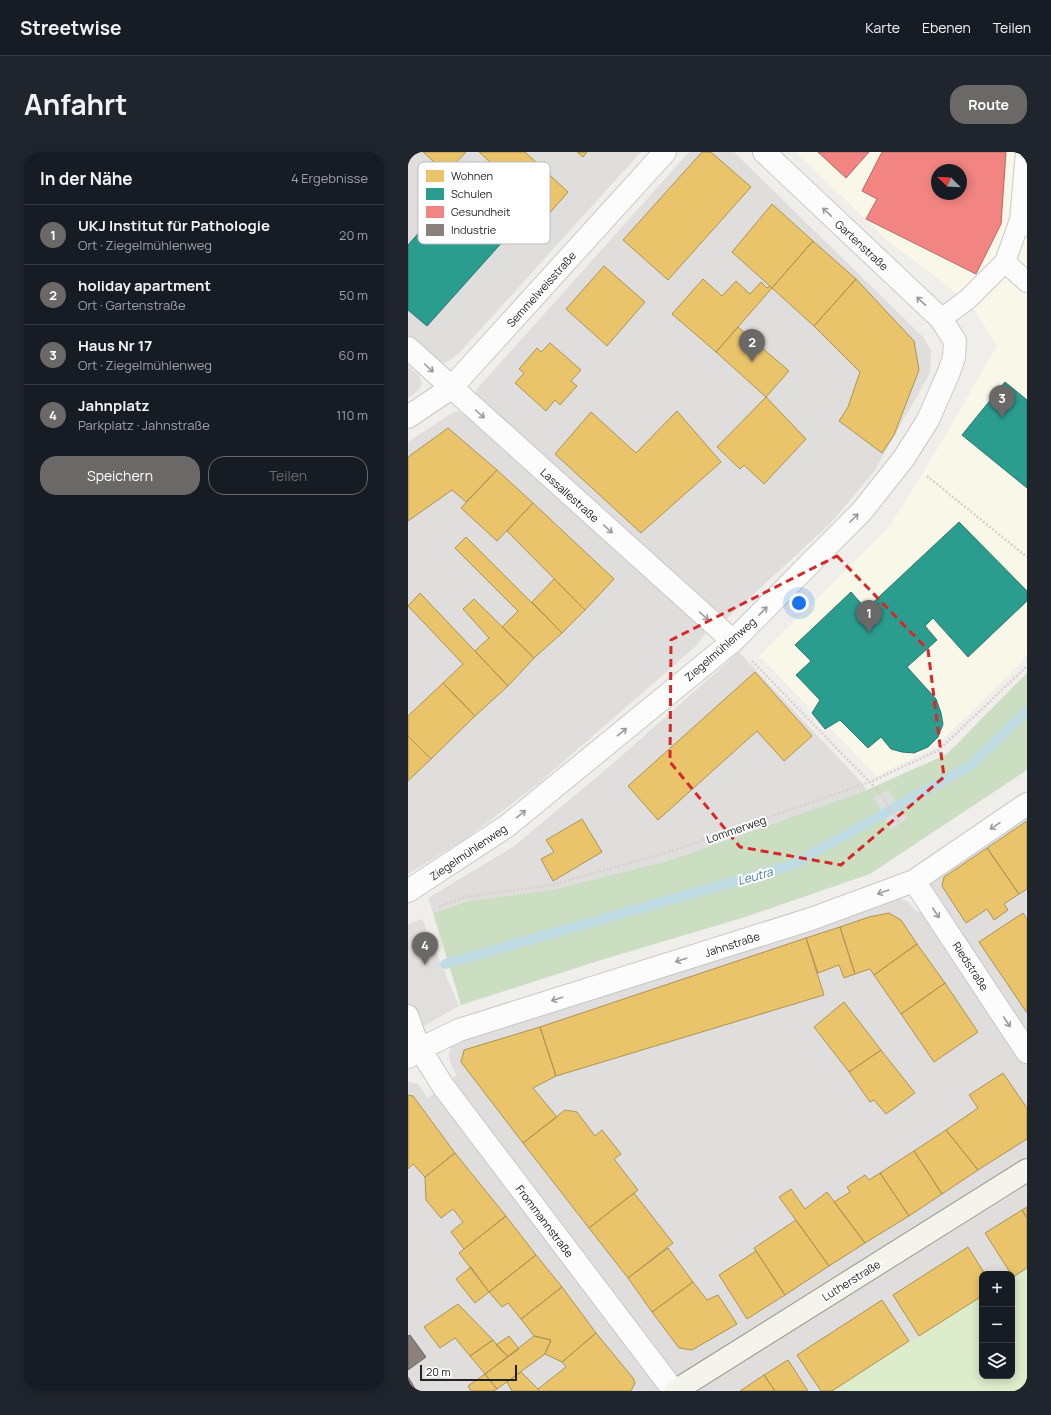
<!DOCTYPE html>
<html lang="de">
<head>
<meta charset="utf-8">
<style>
	body { margin:0; font-family:Manrope,sans-serif; background:#20242c; color:#f1f3f6 }
	.controls { position:absolute; right:12px; bottom:12px; display:grid; overflow:hidden; border-radius:8px; box-shadow:0 2px 10px #0003 }
	.controls button { width:36px; height:36px; display:grid; place-items:center; padding:0; border:0; border-bottom:1px solid #363941; background:#171b24; color:#f1f3f6; font:20px sans-serif }
	.compass { position:absolute; left:523px; top:12px; width:36px; height:36px; border-radius:50%; background:#171b24; box-shadow:0 2px 10px #0003; rotate:294deg }
	.scale { position:absolute; left:12px; bottom:10px; width:97px; box-sizing:border-box; padding-left:4px; border:2px solid #222; border-top:0; font-size:11px; line-height:14px; white-space:nowrap; color:#222; -webkit-text-stroke:3px #fff; paint-order:stroke }
	.you { position:absolute; left:391px; top:451px; width:14px; height:14px; margin:-10px; border:3px solid #fff; border-radius:50%; background:#1a73e8; box-shadow:0 0 0 6px #1a73e833 }
	.badge { display:grid; place-items:center; width:26px; height:26px; border-radius:50%; background:#6a6968; color:#fff; font-size:13px; font-weight:700 }
	.pin { position:absolute; translate:-50% -33px; filter:drop-shadow(0 1px 2px #0008) }
	.pin::after { content:''; position:absolute; top:21px; width:14px; height:12px; background:inherit; clip-path:polygon(0 0,100% 0,50% 100%) }
	.list { margin:0; padding:0; list-style:none }
	h2 { display:flex; justify-content:space-between; align-items:center; height:52px; margin:0; padding:0 16px; font-size:17px }
	h2 small { font-size:13px; font-weight:400; color:#9ea1a6 }
	.list li { display:grid; grid-template-columns:26px 1fr auto; gap:12px; align-items:center; box-sizing:border-box; height:60px; padding:0 16px; border-top:1px solid #363941 }
	.list b { display:block; font-size:15px; white-space:nowrap }
	.list p { margin:0; font-size:13px; white-space:nowrap; color:#9ea1a6 }
	.list em { font-size:13px; font-style:normal; color:#9ea1a6 }
	.actions { display:flex; gap:8px; padding:12px 16px }
	.actions a { flex:1; padding:9px 0; border:1px solid #6a6968; border-radius:16px; text-align:center; font-size:14px; color:#6a6968 }
	.actions .main { background:#6a6968; color:#fff }
	.icon { flex:none; width:22px; height:22px; fill:none; stroke:currentColor; stroke-width:2; stroke-linecap:round; stroke-linejoin:round }
	.map { position:relative; flex:none; width:619px; height:1239px; overflow:hidden; border-radius:16px }
	header { display:flex; align-items:center; gap:24px; box-sizing:border-box; height:56px; padding:0 20px; background:#171b24; border-bottom:1px solid #363941 }
	header strong { font-size:19px }
	nav { display:flex; gap:22px; margin-inline-start:auto; font-size:14px }
	.intro { display:flex; align-items:center; justify-content:space-between; box-sizing:border-box; height:96px; padding:0 24px }
	h1 { margin:0; font-size:28px }
	.button { padding:10px 18px; border-radius:16px; background:#6a6968; color:#fff; font-size:14px; font-weight:700 }
	main { display:flex; gap:24px; padding:0 24px }
	aside { flex:1; background:#171b24; border-radius:16px; box-shadow:0 2px 10px #0003 }
	.map>svg:first-child { display:block }
	.residential { fill:#dfdedc }
	.education { fill:#f8f7e8; fill-rule:evenodd }
	.grass { fill:#ddeccb }
	.forest { fill:#cbdec1 }
	.parking { fill:#e0dfde }
	.pier { fill:#dedddd }
	.homes { fill:#e9c46a; stroke:#ad9354 }
	.schools { fill:#2a9d8f; stroke:#28786e }
	.health { fill:#f28482; stroke:#b46765; fill-rule:evenodd }
	.industry { fill:#8a817c; stroke:#6b6461 }
	.lines { fill:none; stroke-linecap:round; stroke-linejoin:round }
	.stream { stroke:#bfdbe3; stroke-width:10 }
	.lane-casing { stroke:#c9c8c7; stroke-width:22 }
	.street-casing { stroke:#c9c8c7; stroke-width:24 }
	.secondary-casing { stroke:#999a82; stroke-width:24 }
	.path { stroke:#dccecd; stroke-width:2.5; stroke-dasharray:2 2; stroke-linecap:butt }
	.lane { stroke:#fdfcfc; stroke-width:20 }
	.street { stroke:#fdfcfc; stroke-width:22 }
	.secondary { stroke:#f4f4ed; stroke-width:22 }
	.oneway { stroke:#9a9a9a }
	.marked { fill:none; stroke:#d62828; stroke-width:3; stroke-dasharray:8 5; stroke-linejoin:round }
	.labels { text-anchor:middle; dominant-baseline:central; stroke-width:4; stroke-linejoin:round; paint-order:stroke }
	.street-label { font-size:11px; fill:#222; stroke:#fff }
	.water-label { font-size:12px; font-style:italic; fill:#4a7aab; stroke:#fff }
	.key { fill:#fff; stroke:#bdbdbd; stroke-width:1 }
	.key-label { font-size:11px; fill:#222 }
</style>
</head>
<body>
<header>
<strong>Streetwise</strong>
<nav><a>Karte</a><a>Ebenen</a><a>Teilen</a></nav>
</header>
<div class="intro"><h1>Anfahrt</h1><a class="button">Route</a></div>
<main>
<aside>
<h2>In der Nähe<small>4 Ergebnisse</small></h2>
<ul class="list">
<li><span class="badge">1</span><div><b>UKJ Institut für Pathologie</b><p>Ort · Ziegelmühlenweg</p></div><em>20 m</em></li>
<li><span class="badge">2</span><div><b>holiday apartment</b><p>Ort · Gartenstraße</p></div><em>50 m</em></li>
<li><span class="badge">3</span><div><b>Haus Nr 17</b><p>Ort · Ziegelmühlenweg</p></div><em>60 m</em></li>
<li><span class="badge">4</span><div><b>Jahnplatz</b><p>Parkplatz · Jahnstraße</p></div><em>110 m</em></li>
</ul>
<div class="actions"><a class="main">Speichern</a><a>Teilen</a></div>
</aside>
<div class="map">
<svg width="619" height="1239" viewBox="0 0 619 1239">
	<rect width="100%" height="100%" fill="#f0eeeb"/>
	<path class="residential" d="M0,0H233L51,201L44,207L35,212L27,208L0,183Z
		M281,0H326L515,185L523,198V211L521,223L467,318L423,371L315,470L66,246L69,237Z
		M0,214L10,223L14,231L12,237L0,246Z
		M50,259L59,263L295,475L297,482L288,494L131,631L59,686L0,722V290L44,261Z
		M331,500L454,631L459,638L263,708L143,738L60,749L25,761L20,746L105,695L202,614Z
		M619,658V1203L604,1216V1122H574V1224L577,1239H0V930L10,932L20,946L49,923L43,913L41,903L43,895L50,887L484,746L494,747L501,751L510,761L529,747L522,737L521,730Z"/>
	<path class="education" d="M388,0H619V502L609,515L528,594L469,624L351,504L481,375L527,301L589,194L565,155L518,117L482,91ZM529,18H553V42H529Z"/>
	<path class="grass" d="M619,1116V1239H424L574,1144V1224H604V1125Z"/>
	<path class="forest" d="M619,521V618L462,722L334,766L193,808L53,853L25,761L60,749L143,738L263,708L459,638L539,602Z"/>
	<path class="parking" d="M14,767L51,854L0,883V772Z"/>
	<path class="pier" d="M481,638L499,667L484,677L465,645Z"/>
	<path class="homes" d="M15,0H58L38,21Z
		M71,0H117L160,40L140,63Z
		M169,0H179L175,5Z
		M294,0H303L343,35L260,128L215,88Z
		M364,52L405,89L364,136L324,100Z
		M405,89L448,127L406,174L364,136Z
		M196,114L237,150L199,194L158,157Z
		M295,127L314,144L328,129L342,142L353,130L359,136L362,134L364,136L308,200L264,162Z
		M448,127L506,189L511,218L486,283L474,301L431,269L440,255L452,220L406,174Z
		M330,175L381,219L358,245L308,200Z
		M142,191L173,218L163,229L169,234L152,253L147,248L138,259L107,231L116,221L111,217L129,196L133,200Z
		M358,245L398,287L356,332L336,313L332,317L309,295Z
		M269,259L313,310L233,381L147,302L183,260L228,301Z
		M40,276L89,318L58,350L44,338L0,369V305Z
		M89,318L125,351L89,389L53,356Z
		M125,351L206,427L177,458L99,379Z
		M58,385L154,481L126,506L94,475L110,459L47,396Z
		M146,427L177,458L154,481L124,450Z
		M12,441L100,534L67,564L35,531L55,512L0,454Z
		M66,447L126,506L100,534L67,499L81,486L55,457Z
		M347,520L404,584L376,609L349,579L250,668L220,634Z
		M35,531L67,564L23,607L0,584V564Z
		M0,584L23,607L0,629Z
		M174,667L194,700L145,729L133,707L146,700L138,688Z
		M619,669V737L611,742L579,696Z
		M579,696L611,742L596,752L600,758L586,768L579,757L558,771L534,734L536,725Z
		M481,761L493,768L509,792L466,823L462,817L447,822L432,775L461,765Z
		M615,761L619,767V861L571,790Z
		M432,775L447,822L436,826L431,813L410,821L398,786Z
		M398,786L416,843L148,924L132,875Z
		M509,792L537,831L493,862L466,823Z
		M537,831L570,880L526,910L493,862Z
		M436,850L473,898L441,920L406,875Z
		M132,875L148,924L125,936L149,965L115,991L53,910L56,898Z
		M473,898L507,941L478,962L466,948L462,950L441,920Z
		M595,921L619,956V987L570,1018L538,978L570,956L561,943Z
		M0,943L5,944L47,1001L17,1025L5,1012L0,1017Z
		M157,958L169,960L187,984L194,978L213,1002L206,1007L230,1038L181,1076L115,991Z
		M538,978L570,1018L534,1042L506,999Z
		M506,999L534,1042L501,1064L472,1021Z
		M47,1001L98,1064L56,1097L43,1080L55,1070L45,1057L33,1066L18,1048L17,1025Z
		M472,1021L501,1064L457,1091L426,1050L442,1040L439,1035L457,1023L461,1028Z
		M383,1037L397,1057L419,1040L457,1091L421,1114L371,1045Z
		M226,1041L265,1091L220,1126L181,1076Z
		M619,1055V1066L614,1058Z
		M614,1058L619,1066V1116L605,1125L577,1081Z
		M98,1064L128,1103L81,1140L51,1101Z
		M388,1068L421,1114L377,1143L346,1096Z
		M560,1095L577,1122H574V1144L511,1184L485,1143Z
		M260,1096L285,1130L244,1160L220,1126Z
		M348,1099L377,1143L339,1167L311,1123Z
		M128,1103L154,1135L113,1167L100,1151L94,1155L81,1140Z
		M63,1115L81,1140L67,1151L48,1127Z
		M285,1130L299,1148L310,1143L329,1172L284,1198L271,1196L244,1160Z
		M154,1135L188,1181L154,1210L137,1202L143,1188L126,1184L113,1167Z
		M474,1148L501,1189L424,1239H413L389,1203Z
		M50,1152L85,1188L62,1204L47,1186L32,1196L16,1175Z
		M188,1181L225,1226L227,1231L223,1239H132L130,1237L158,1215L154,1210Z
		M101,1184L111,1197L100,1205L88,1193Z
		M126,1184L143,1188L137,1202L89,1237L77,1222Z
		M85,1188L100,1205L77,1222L62,1204Z
		M380,1208L400,1239H367L356,1223Z
		M113,1220L132,1239H104L99,1230Z
		M77,1222L89,1237L85,1239H63L60,1234Z
		M356,1223L367,1239H332Z"/>
	<path class="schools" d="M63,22L114,68L19,174L0,158V93Z
		M597,230L619,248V336L554,283Z
		M551,370L619,439V449L560,505L525,466L517,474L529,488L499,515L528,547L533,561L535,572L530,585L520,595L506,601L494,600L483,597L473,585L460,596L432,568L417,577L404,561L412,548L388,523L403,509L387,493L443,440L458,457Z"/>
	<path class="health" d="M410,0H461L438,26Z
		M474,0H598L593,72L568,122L458,67L469,47L454,39ZM529,18H553V42H529Z"/>
	<path class="industry" d="M2,1183L18,1205L0,1218V1184Z
		M0,1225L8,1238V1239H0Z"/>
	<g class="lines">
		<path class="stream" d="M37,812L384,713L563,613L619,559"/>
		<g class="lane-casing">
			<path id="lane" d="M618,0L612,68L619,74
				M612,68L597,110L619,130
				M533,167L560,147L597,110
				M0,863L12,897"/>
		</g>
		<g class="street-casing">
			<path id="street" d="M0,196L325,489
				M0,265L43,236L257,0
				M506,729L619,900
				M0,739L99,674L325,489L454,359L496,306L520,268L541,220L546,205L547,189L533,167L356,0
				M12,897L35,934L266,1239
				M0,905L12,897L51,878L403,767L506,729L619,652"/>
		</g>
		<g class="secondary-casing">
			<path id="secondary" d="M267,1239L619,1018"/>
		</g>
		<path class="path" d="M519,324L619,405
			M344,509L473,642L506,694
			M31,754L58,745L143,733L261,700L462,630L531,598L619,514"/>
		<use href="#lane" class="lane"/>
		<use href="#street" class="street"/>
		<use href="#secondary" class="secondary"/>
	</g>
	<defs><path id="oneway-shaft" d="M-6 0H5M1.5-3L5.5 0L1.5 3" fill="none" stroke-width="1.6" stroke-linecap="round" stroke-linejoin="round"/></defs>
	<g class="oneway">
		<use href="#oneway-shaft" transform="translate(419 60) rotate(-137)"/>
		<use href="#oneway-shaft" transform="translate(513 149) rotate(-137)"/>
		<use href="#oneway-shaft" transform="translate(21 216) rotate(42)"/>
		<use href="#oneway-shaft" transform="translate(72 262) rotate(42)"/>
		<use href="#oneway-shaft" transform="translate(446 366) rotate(-45)"/>
		<use href="#oneway-shaft" transform="translate(200 377) rotate(42)"/>
		<use href="#oneway-shaft" transform="translate(355 459) rotate(-45)"/>
		<use href="#oneway-shaft" transform="translate(296 464) rotate(42)"/>
		<use href="#oneway-shaft" transform="translate(214 580) rotate(-39)"/>
		<use href="#oneway-shaft" transform="translate(113 662) rotate(-39)"/>
		<use href="#oneway-shaft" transform="translate(587 674) rotate(146)"/>
		<use href="#oneway-shaft" transform="translate(475 740) rotate(160)"/>
		<use href="#oneway-shaft" transform="translate(528 761) rotate(57)"/>
		<use href="#oneway-shaft" transform="translate(273 808) rotate(162)"/>
		<use href="#oneway-shaft" transform="translate(149 847) rotate(162)"/>
		<use href="#oneway-shaft" transform="translate(599 870) rotate(57)"/>
	</g>
	<path class="marked" d="M429,404L520,498L536,625L433,713L332,695L262,610L263,488Z"/>
	<g class="labels">
		<g class="street-label">
			<text transform="translate(454 93) rotate(43)">Gartenstraße</text>
			<text transform="translate(133 137) rotate(-48)">Semmelweisstraße</text>
			<text transform="translate(162 343) rotate(42)">Lassallestraße</text>
			<text transform="translate(312 497) rotate(-41)">Ziegelmühlenweg</text>
			<text transform="translate(328 677) rotate(-19)">Lommerweg</text>
			<text transform="translate(60 700) rotate(-34)">Ziegelmühlenweg</text>
			<text transform="translate(324 792) rotate(-18)">Jahnstraße</text>
			<text transform="translate(563 814) rotate(57)">Riedstraße</text>
			<text transform="translate(137 1069) rotate(53)">Frommannstraße</text>
			<text transform="translate(443 1128) rotate(-32)">Lutherstraße</text>
		</g>
		<g class="water-label">
			<text transform="translate(347 724) rotate(-16)">Leutra</text>
		</g>
	</g>
	<rect x="10" y="10" width="132" height="82" rx="6" class="key"/>
	<rect x="18" y="18" width="18" height="12" fill="#e9c46a"/>
	<rect x="18" y="36" width="18" height="12" fill="#2a9d8f"/>
	<rect x="18" y="54" width="18" height="12" fill="#f28482"/>
	<rect x="18" y="72" width="18" height="12" fill="#8a817c"/>
	<g class="key-label">
		<text x="43" y="28">Wohnen</text>
		<text x="43" y="46">Schulen</text>
		<text x="43" y="64">Gesundheit</text>
		<text x="43" y="82">Industrie</text>
	</g>
</svg>
<div class="controls">
<button>+</button>
<button>−</button>
<button><svg class="icon" aria-label="layers" viewBox="0 0 24 24"><path d="M12 4l9 5-9 5-9-5zM3 14l9 5 9-5"/></svg></button>
</div>
<svg class="compass" viewBox="-18 -18 36 36"><path d="M0-13l5 13h-10z" fill="#e53935"/><path d="M0 13l5-13h-10z" fill="#9ea1a6"/></svg>
<div class="scale">20 m</div>
<div class="you"></div>
<div class="pin badge" style="left:461px;top:481px">1</div>
<div class="pin badge" style="left:344px;top:210px">2</div>
<div class="pin badge" style="left:594px;top:266px">3</div>
<div class="pin badge" style="left:17px;top:813px">4</div>
</div>
</main>
</body>
</html>
